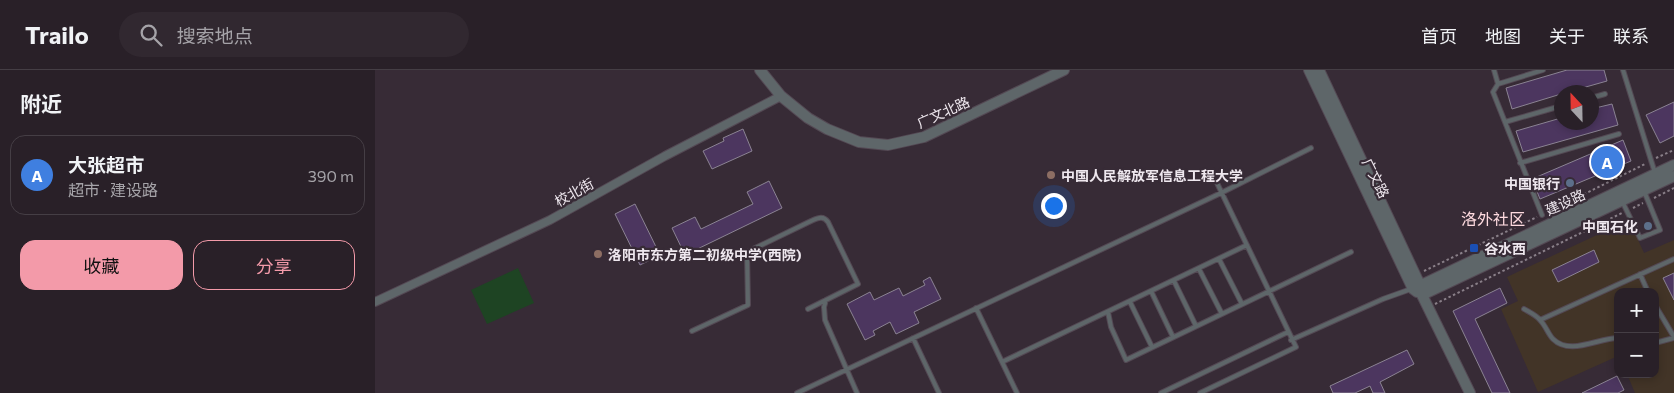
<!DOCTYPE html>
<html lang="zh">
<head>
<meta charset="utf-8">
<style>
	body { margin:0; font-family:Commissioner,"Noto Sans SC",sans-serif; background:#312830; color:#f1f3f6 }
	.controls { position:absolute; right:15px; bottom:15px; display:grid; overflow:hidden; border-radius:10px; box-shadow:0 2px 8px #0003 }
	.controls button { width:45px; height:45px; display:grid; place-items:center; padding:0; border:0; border-bottom:1px solid #453e45; background:#292028; color:#f1f3f6; font:25px sans-serif }
	.compass { position:absolute; left:1179px; top:15px; width:45px; height:45px; border-radius:50%; background:#292028; box-shadow:0 2px 8px #0003; rotate:338deg }
	.you { position:absolute; left:678px; top:135px; width:18px; height:18px; margin:-12px; border:4px solid #fff; border-radius:50%; background:#1a73e8; box-shadow:0 0 0 8px #1a73e833 }
	.badge { display:grid; place-items:center; width:32px; height:32px; border-radius:50%; background:#f39aa9; color:#fff; font-size:16px; font-weight:700 }
	.pin { position:absolute; translate:-50% -50%; border:2px solid #fff; box-shadow:0 1px 5px #0006 }
	.list { margin:0; padding:0; list-style:none }
	h2 { display:flex; justify-content:space-between; align-items:center; height:65px; margin:0; padding:0 20px; font-size:21px }
	h2 small { font-size:16px; font-weight:400; color:#a5a3a8 }
	.list li { display:grid; grid-template-columns:32px 1fr auto; gap:15px; align-items:center; box-sizing:border-box; height:80px; margin:0 10px 10px; padding:0 10px; border:1px solid #453e45; border-radius:15px }
	.list b { display:block; font-size:19px; white-space:nowrap }
	.list p { margin:0; font-size:16px; white-space:nowrap; color:#a5a3a8 }
	.list em { font-size:16px; font-style:normal; color:#a5a3a8 }
	.actions { display:flex; gap:10px; padding:15px 20px }
	.actions a { flex:1; padding:11px 0; border:1px solid #f39aa9; border-radius:15px; text-align:center; font-size:18px; color:#f39aa9 }
	.actions .main { background:#f39aa9; color:#111 }
	.icon { flex:none; width:28px; height:28px; fill:none; stroke:currentColor; stroke-width:2; stroke-linecap:round; stroke-linejoin:round }
	.map { position:relative; flex:none; width:1299px; height:323px; overflow:hidden }
	header { display:flex; align-items:center; gap:30px; box-sizing:border-box; height:70px; padding:0 25px; background:#292028; border-bottom:1px solid #453e45 }
	header strong { font-size:24px }
	nav { display:flex; gap:28px; margin-inline-start:auto; font-size:18px }
	.search { width:350px; height:45px; background:#312830; display:flex; align-items:center; gap:12px; box-sizing:border-box; padding:0 18px; border-radius:28px; color:#a5a3a8; font-size:19px }
	main { display:flex }
	aside { flex:1; background:#292028 }
	.map>svg:first-child { display:block }
	.industrial { fill:#423427 }
	.green { fill:#1e4423 }
	.building { fill:#4c365f; stroke:#8b8393 }
	.lines { fill:none; stroke-linecap:round; stroke-linejoin:round }
	.service-casing { stroke:#544954; stroke-width:6 }
	.minor-casing { stroke:#544954; stroke-width:10 }
	.tertiary-casing { stroke:#544954; stroke-width:12 }
	.path { stroke:#897f88; stroke-width:2; stroke-dasharray:2.5 2.5; stroke-linecap:butt }
	.service { stroke:#5e6669; stroke-width:4 }
	.minor { stroke:#5e6669; stroke-width:8 }
	.tertiary { stroke:#5e6669; stroke-width:10 }
	.education-dot { fill:#8d6e63; stroke:#372b36; stroke-width:2 }
	.service-dot { fill:#5c6f8a; stroke:#372b36; stroke-width:2 }
	.transit-dot { fill:#1a4fb4; stroke:#372b36; stroke-width:2 }
	.labels { text-anchor:middle; dominant-baseline:central; stroke-width:4.5; stroke-linejoin:round; paint-order:stroke }
	.street-label { font-size:14px; fill:#efe8ef; stroke:#372b36 }
	.poi-label { font-size:14px; font-weight:bold; fill:#efe8ef; stroke:#372b36; text-anchor:start }
	.quarter-label { font-size:16px; fill:#fedadf; stroke:#372b36 }
</style>
</head>
<body>
<header>
<strong>Trailo</strong>
<div class="search"><svg class="icon" aria-label="search" viewBox="0 0 24 24"><circle cx="10" cy="10" r="6"/><path d="M15 15l6 6"/></svg>搜索地点</div>
<nav><a>首页</a><a>地图</a><a>关于</a><a>联系</a></nav>
</header>
<main>
<aside>
<h2>附近<small></small></h2>
<ul class="list">
<li><span class="badge" style="background:#3f7fe0">A</span><div><b>大张超市</b><p>超市 · 建设路</p></div><em>390 m</em></li>
</ul>
<div class="actions"><a class="main">收藏</a><a>分享</a></div>
</aside>
<div class="map">
<svg width="1299" height="323" viewBox="0 0 1299 323">
	<rect width="100%" height="100%" fill="#372b36"/>
	<path class="industrial" d="M1254,150L1269,183L1299,170V323H1260L1252,304H1280V222H1243V286L1163,322L1126,239L1143,231L1132,207Z"/>
	<path class="green" d="M143,198L159,233L112,254L96,220Z"/>
	<path class="building" d="M1192,0H1229L1232,11L1193,22H1186V24L1137,39L1131,18Z
		M1299,32V66L1285,73L1271,45Z
		M1237,34L1243,55L1148,82L1141,61L1186,48V52H1216V39Z
		M368,59L377,81L337,99L328,81L349,71L348,68Z
		M1248,70L1256,91L1165,129L1157,109Z
		M394,111L407,138L310,185L297,158L320,147L326,159L378,134L372,122Z
		M260,134L285,185L265,195L240,144Z
		M1219,180L1224,192L1183,212L1177,200Z
		M1299,203V230L1288,208Z
		M555,207L566,229L539,242L544,253L521,264L515,252L498,261L500,265L490,270L472,234L495,222L499,230L524,218L528,226L550,215L548,211Z
		M1125,218L1132,233L1100,249L1135,323H1117L1078,241Z
		M1032,280L1039,294L1005,312L1010,323H998L995,316L980,323H958L955,316Z
		M1242,306L1249,320L1243,323H1207Z"/>
	<g class="lines">
		<g class="service-casing">
			<path id="service" d="M1119,0L1123,14L1118,22L1167,145
				M1248,0L1280,103
				M1123,14L1168,0
				M1216,28L1230,24
				M1130,52L1186,36
				M1145,93L1244,64
				M1247,131L1265,168L1285,160L1269,121
				M844,189L867,234
				M824,199L847,244
				M1265,204L1273,222
				M799,211L821,256
				M776,221L798,267
				M451,230L449,237L450,250L482,323
				M755,232L777,277
				M1280,235L1299,267
				M601,238L642,323
				M1149,239C1154,242 1161,245 1165,250C1171,256 1173,264 1178,269C1195,286 1223,268 1243,268
				M733,242L736,257L751,290L976,182
				M1165,250L1299,189
				M317,261L373,235L372,182L436,151C443,148 448,145 453,152L483,214L433,239
				M538,268L564,323
				M916,270L1008,229L1036,219
				M1280,273L1299,268
				M627,292L872,175
				M422,323L846,123L936,78
				M786,323L913,262
				M825,323L921,277L842,113"/>
		</g>
		<g class="minor-casing">
			<path id="minor" d="M0,232L175,150L290,86L406,26"/>
		</g>
		<g class="tertiary-casing">
			<path id="tertiary" d="M385,0L406,26L433,48L452,59L484,72L513,75L549,67L689,0
				M934,0L1038,219L1042,222
				M944,0L1045,215L1047,225L1095,323
				M1038,219L1299,95
				M1047,225L1299,106"/>
		</g>
		<path class="path" d="M1281,88L1299,80
			M1279,128L1299,118
			M1258,138L1268,133
			M1173,142L1270,94
			M1049,201L1162,147
			M1060,234L1247,143"/>
		<use href="#service" class="service"/>
		<use href="#minor" class="minor"/>
		<use href="#tertiary" class="tertiary"/>
	</g>
	<g class="education-dot">
		<circle cx="676" cy="105" r="5"/>
		<circle cx="223" cy="184" r="5"/>
	</g>
	<g class="service-dot">
		<circle cx="1195" cy="113" r="5"/>
		<circle cx="1273" cy="156" r="5"/>
	</g>
	<rect class="transit-dot" x="1094" y="173" width="10" height="10" rx="2.5"/>
	<g class="labels">
		<g class="street-label">
			<text transform="translate(568 42) rotate(-24)">广文北路</text>
			<text transform="translate(1001 108) rotate(64)">广文路</text>
			<text transform="translate(199 122) rotate(-29)">校北街</text>
			<text transform="translate(1190 132) rotate(-25)">建设路</text>
		</g>
		<g class="poi-label">
			<text x="686" y="105">中国人民解放军信息工程大学</text>
			<text x="1185" y="113" text-anchor="end">中国银行</text>
			<text x="1263" y="156" text-anchor="end">中国石化</text>
			<text x="1109" y="178">谷水西</text>
			<text x="233" y="184">洛阳市东方第二初级中学(西院)</text>
		</g>
		<g class="quarter-label">
			<text x="1118" y="148">洛外社区</text>
		</g>
	</g>
</svg>
<div class="controls">
<button>+</button>
<button>−</button>
</div>
<svg class="compass" viewBox="-18 -18 36 36"><path d="M0-13l5 13h-10z" fill="#e53935"/><path d="M0 13l5-13h-10z" fill="#a5a3a8"/></svg>
<div class="you"></div>
<div class="pin badge" style="left:1232px;top:92px;background:#3f7fe0">A</div>
</div>
</main>
</body>
</html>
